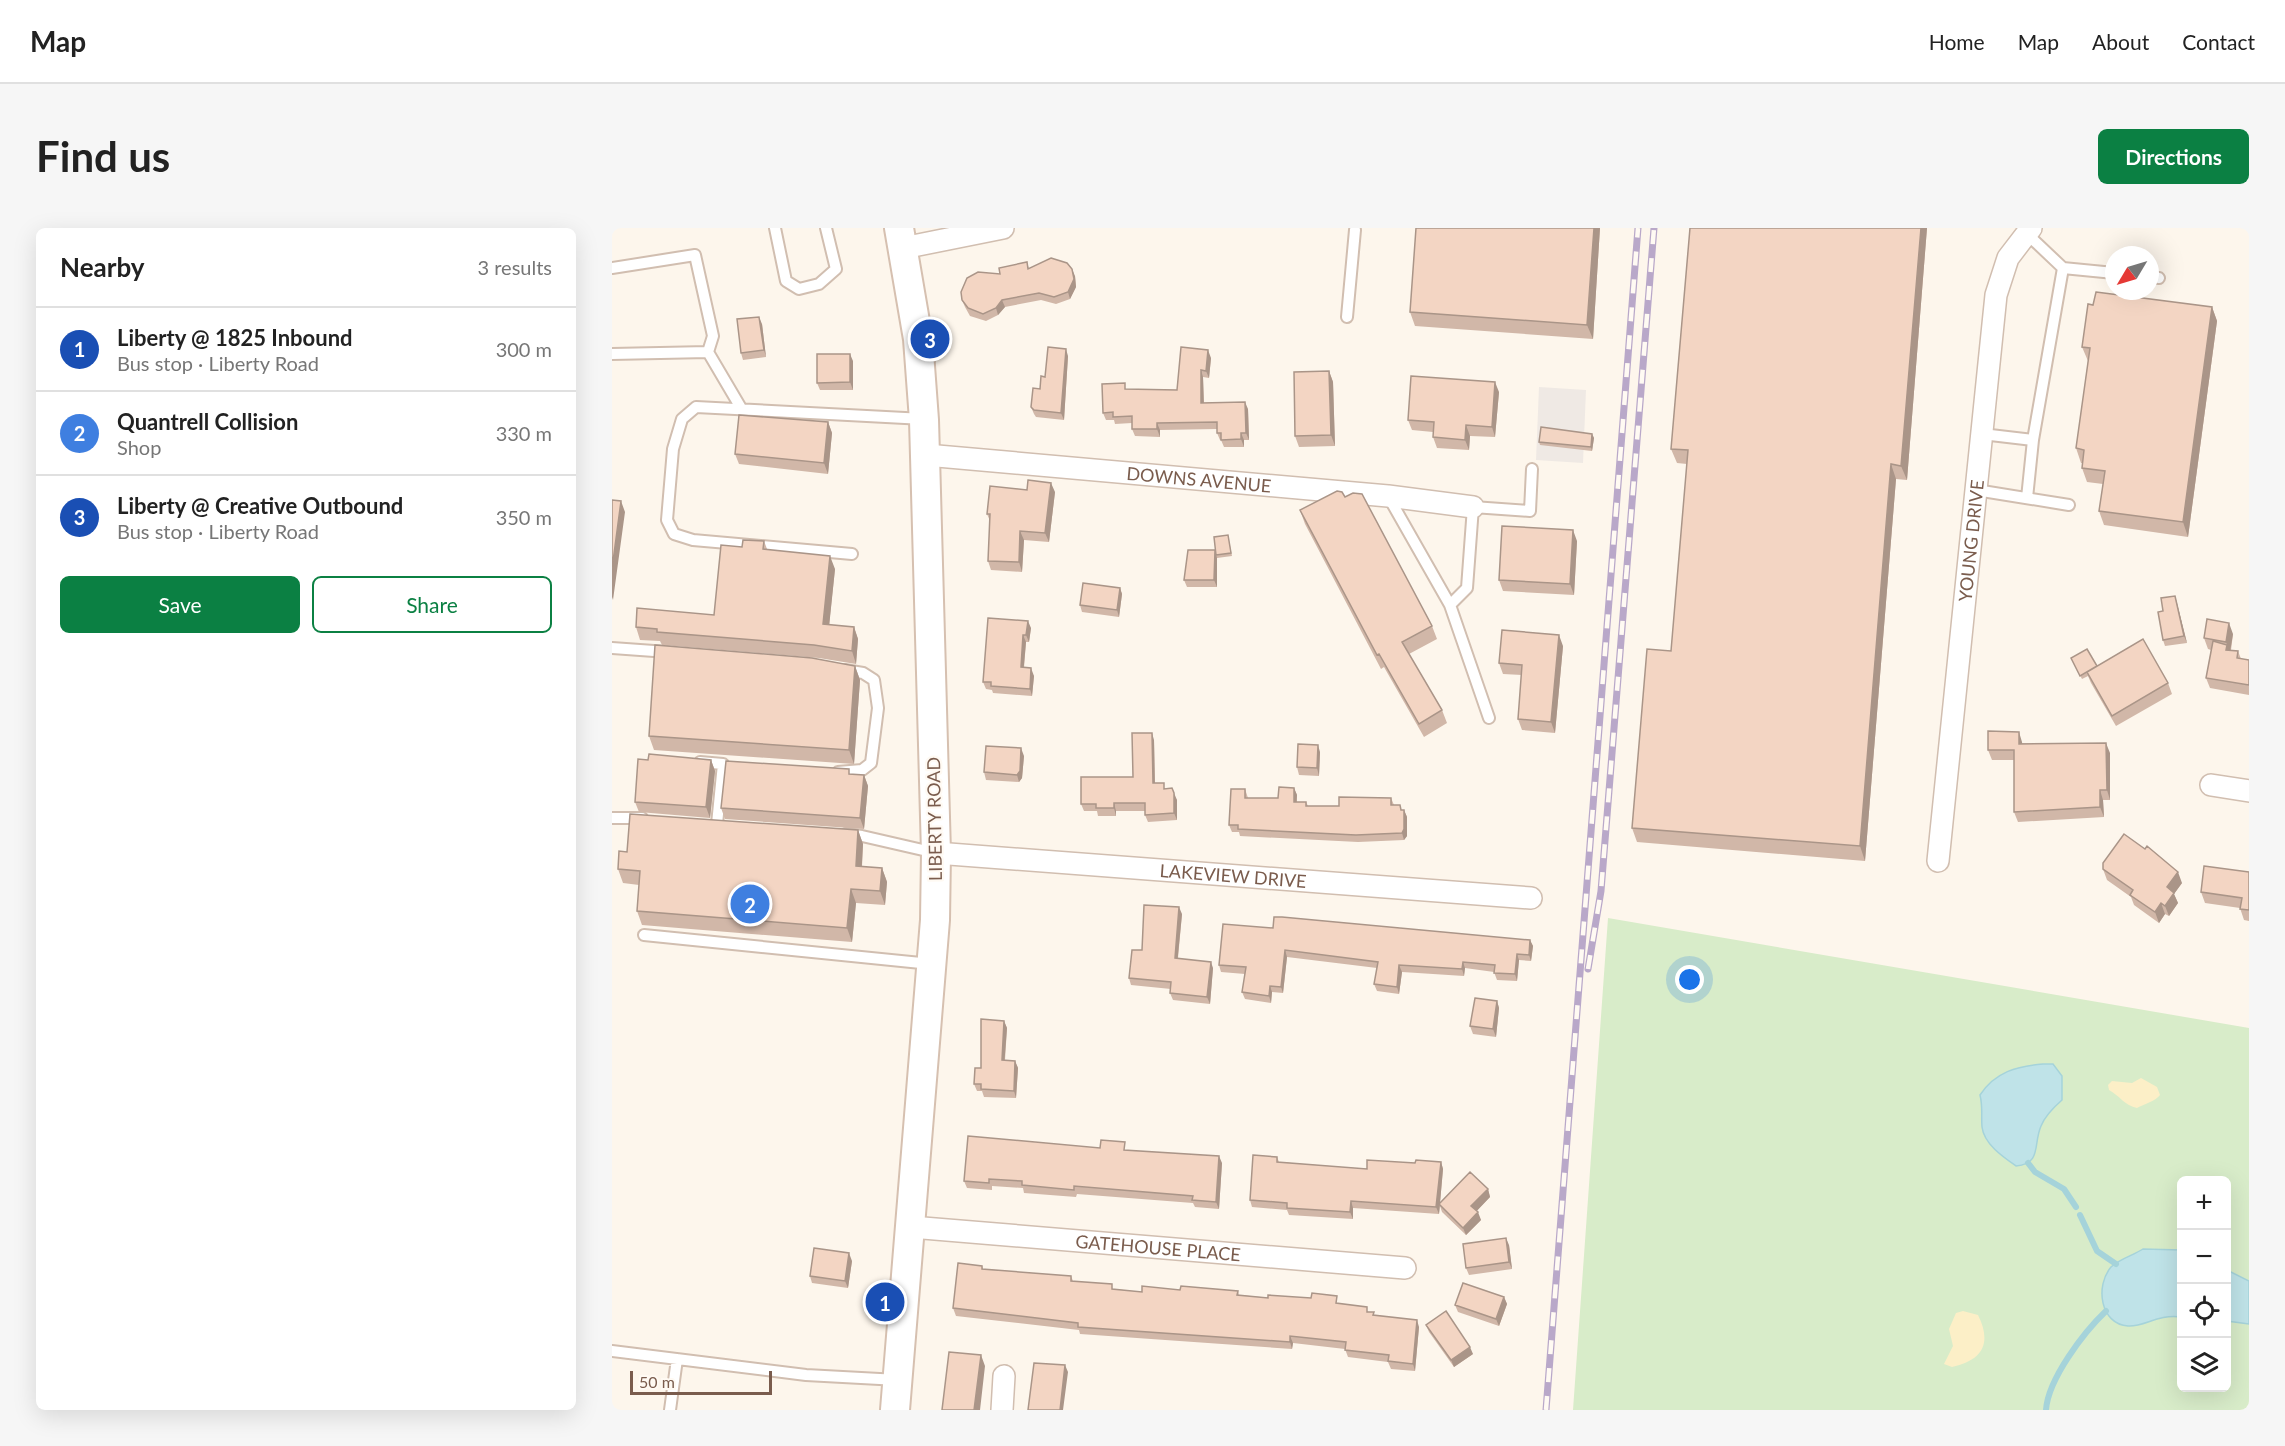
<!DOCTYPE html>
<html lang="en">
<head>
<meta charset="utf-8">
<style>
	body { margin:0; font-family:Lato,sans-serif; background:#f6f6f6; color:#222 }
	.controls { position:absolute; right:18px; bottom:18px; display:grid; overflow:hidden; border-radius:9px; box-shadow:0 6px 24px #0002 }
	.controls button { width:54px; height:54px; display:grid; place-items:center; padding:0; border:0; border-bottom:2px solid #e0e0e0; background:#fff; color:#222; font:30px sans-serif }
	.compass { position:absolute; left:1493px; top:18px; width:54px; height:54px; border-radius:50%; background:#fff; box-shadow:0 6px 24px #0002; rotate:232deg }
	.scale { position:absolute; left:18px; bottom:15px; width:142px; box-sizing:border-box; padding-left:6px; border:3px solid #7a5c4d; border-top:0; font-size:16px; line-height:21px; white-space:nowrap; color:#7a5c4d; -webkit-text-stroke:4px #fffaf3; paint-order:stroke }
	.you { position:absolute; left:1078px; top:752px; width:21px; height:21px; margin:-15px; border:4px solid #fff; border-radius:50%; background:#1a73e8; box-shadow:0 0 0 9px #1a73e833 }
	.badge { display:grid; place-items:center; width:39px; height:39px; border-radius:50%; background:#0b8043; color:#fff; font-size:20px; font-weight:700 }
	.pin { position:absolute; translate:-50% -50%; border:3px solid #fff; box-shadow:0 2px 6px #0006 }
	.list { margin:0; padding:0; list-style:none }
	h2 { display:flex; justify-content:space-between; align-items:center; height:78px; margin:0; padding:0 24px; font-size:26px }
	h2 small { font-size:20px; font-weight:400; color:#767676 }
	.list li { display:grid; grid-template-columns:39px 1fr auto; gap:18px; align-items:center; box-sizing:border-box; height:84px; padding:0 24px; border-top:2px solid #e0e0e0 }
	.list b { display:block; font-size:22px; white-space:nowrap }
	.list p { margin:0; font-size:20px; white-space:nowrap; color:#767676 }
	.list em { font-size:20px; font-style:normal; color:#767676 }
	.actions { display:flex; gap:12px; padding:18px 24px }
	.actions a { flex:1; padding:14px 0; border:2px solid #0b8043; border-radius:9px; text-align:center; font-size:21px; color:#0b8043 }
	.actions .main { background:#0b8043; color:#fff }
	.icon { flex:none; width:33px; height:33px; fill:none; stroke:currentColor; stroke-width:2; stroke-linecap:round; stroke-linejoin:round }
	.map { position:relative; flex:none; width:1637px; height:1182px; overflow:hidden; border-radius:9px }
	header { display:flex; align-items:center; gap:36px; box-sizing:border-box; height:84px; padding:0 30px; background:#fff; border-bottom:2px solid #e0e0e0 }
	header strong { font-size:28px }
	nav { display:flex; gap:33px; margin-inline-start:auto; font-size:21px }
	.intro { display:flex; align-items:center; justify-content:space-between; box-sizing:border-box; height:144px; padding:0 36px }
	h1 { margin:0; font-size:42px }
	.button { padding:15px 27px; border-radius:9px; background:#0b8043; color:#fff; font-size:21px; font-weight:700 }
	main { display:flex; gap:36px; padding:0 36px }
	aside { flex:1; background:#fff; border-radius:9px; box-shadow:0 6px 24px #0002 }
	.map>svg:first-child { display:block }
	.industrial { fill:#efe9e4 }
	.green { fill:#d8ecc9; fill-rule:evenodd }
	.sand { fill:#fcefc7 }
	.water { fill:#bfe3e8; stroke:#a5d3da; stroke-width:1.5 }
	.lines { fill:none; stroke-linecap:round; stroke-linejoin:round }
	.stream { stroke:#a5d3da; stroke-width:6 }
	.service-casing { stroke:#d1beb0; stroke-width:14 }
	.minor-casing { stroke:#d1beb0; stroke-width:24 }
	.secondary-casing { stroke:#d6c0b0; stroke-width:32 }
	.service { stroke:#fff; stroke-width:10 }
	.minor { stroke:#fff; stroke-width:21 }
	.secondary { stroke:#fff; stroke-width:28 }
	.rail-casing { stroke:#b9a8c9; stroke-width:7 }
	.rail { stroke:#fffaf3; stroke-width:4.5; stroke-dasharray:14; stroke-linecap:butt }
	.wall { fill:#d1b7a8 }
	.shaded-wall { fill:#aa9588 }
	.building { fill:#f3d5c3; stroke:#aa9588; stroke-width:1.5 }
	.labels { text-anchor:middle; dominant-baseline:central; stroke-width:4.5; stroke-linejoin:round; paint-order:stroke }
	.street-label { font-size:18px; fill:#7a5c4d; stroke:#fffaf3 }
</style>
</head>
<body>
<header>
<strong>Map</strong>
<nav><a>Home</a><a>Map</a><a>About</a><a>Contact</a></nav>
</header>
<div class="intro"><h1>Find us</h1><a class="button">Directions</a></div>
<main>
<aside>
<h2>Nearby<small>3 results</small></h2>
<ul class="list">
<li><span class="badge" style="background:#1a4fb4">1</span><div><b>Liberty @ 1825 Inbound</b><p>Bus stop · Liberty Road</p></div><em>300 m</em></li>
<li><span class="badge" style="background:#3f7fe0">2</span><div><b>Quantrell Collision</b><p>Shop</p></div><em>330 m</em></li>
<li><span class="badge" style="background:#1a4fb4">3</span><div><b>Liberty @ Creative Outbound</b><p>Bus stop · Liberty Road</p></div><em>350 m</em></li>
</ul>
<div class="actions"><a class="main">Save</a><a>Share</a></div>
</aside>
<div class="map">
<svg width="1637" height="1182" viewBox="0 0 1637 1182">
	<rect width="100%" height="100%" fill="#fdf6ec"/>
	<path class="industrial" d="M927,159L974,162L971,235L924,232Z"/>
	<path class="green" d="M996,690L1637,800V1182H961ZM1570,952H1614V1160H1570Z"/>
	<path class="sand" d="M1529,850L1545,859L1548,867C1544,873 1532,876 1525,880C1513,878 1507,867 1497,862L1496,857L1500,853L1520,855Z
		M1351,1083L1366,1087C1380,1115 1371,1132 1340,1139L1332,1136L1341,1118L1337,1101L1344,1085Z"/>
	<path class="water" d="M1431,836H1441L1450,848V872C1442,879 1433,888 1429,898C1421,916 1430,936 1404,938C1391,929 1372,916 1370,899C1369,888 1371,879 1368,867C1383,844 1405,838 1431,836Z
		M1531,1021L1569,1022V1089C1545,1086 1533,1099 1516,1098C1488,1096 1483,1058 1499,1039C1507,1031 1522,1027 1531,1021Z
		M1615,1042L1637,1053V1096L1615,1093Z"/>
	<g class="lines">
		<path class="stream" d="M1416,935L1423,944L1452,961L1464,979
			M1468,987L1485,1023L1504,1036
			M1434,1182C1436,1151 1472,1104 1494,1083"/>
		<g class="service-casing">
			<path id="service" d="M163,0L174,53L187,61L207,56L224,41L214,0
				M0,40L83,27L101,108L96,124L0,126
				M1451,40L1502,45
				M1538,49L1547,50
				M735,89L743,2
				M96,124L129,180
				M1370,206L1421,212L1451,40L1414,5
				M1364,262L1457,277
				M776,268L838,377L855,360L861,279L918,283L920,241
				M1415,270L1421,212
				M240,326L81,312L62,306L55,292L61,221L70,191L84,179L312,191
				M838,377L877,490
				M0,420L56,424
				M88,534L111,536L105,596
				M226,544L250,542L259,535L266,480L262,452L251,445L233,442
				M0,590H30
				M234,606L250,608L324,625
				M32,707L319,736
				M0,1123L194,1147L286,1152
				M58,1182L65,1131"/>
		</g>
		<g class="minor-casing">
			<g id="minor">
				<path d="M291,20L391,0"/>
				<path id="s1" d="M314,227L776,268L861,279"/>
				<path d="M1599,557L1637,563"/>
				<path id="s2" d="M324,625L919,670"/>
				<path id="s3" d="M1326,633L1384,67L1396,30L1419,0"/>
				<path id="s4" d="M299,999L793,1040"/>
				<path d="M390,1182L392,1148"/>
			</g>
		</g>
		<g class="secondary-casing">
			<path id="secondary" d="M283,1182L323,692L324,625L312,192L306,111L287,0"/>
		</g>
		<use href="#service" class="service"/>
		<use href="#minor" class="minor"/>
		<use href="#secondary" class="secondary"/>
		<g class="rail-casing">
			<path id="rail" d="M976,741L989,663L1042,0
				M934,1182L1026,0"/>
		</g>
		<use href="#rail" class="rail"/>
	</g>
	<path class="wall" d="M804,0H988L981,111L803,98L798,84Z
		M1078,0H1315L1295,252L1284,251L1253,633L1025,614L1020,600L1059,423L1075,236L1065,235L1059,221Z
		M415,34L417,41L463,48L464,59L458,71L444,76L429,72L393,79L386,87L374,93L358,88L353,79L350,72Z
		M1481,77L1600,79L1605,93L1576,309L1492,297L1487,283L1491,256L1475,254L1470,240V235H1469L1464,220L1476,133L1470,119Z
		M150,96L154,129L131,132L129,125Z
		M456,128L452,192L424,189L422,186L419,179L433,149Z
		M599,130L597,150L591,149L592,175L636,181L637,212H632V219H612L609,212H608L605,205V201L548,202V209L523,208L520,201V195L503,196L502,192H494L491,185L515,161L565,162Z
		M241,133V162H208L205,155Z
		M717,143L721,154L723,218L687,219L683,208Z
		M887,164L883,209L858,208L857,222L825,220L821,209V204L800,202L796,192Z
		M216,194L220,205L216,246L127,236L123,226Z
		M980,206L982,210L980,223L928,217L927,214Z
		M443,264L437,314L412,312L410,344L379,342L376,333L378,293L375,286Z
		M733,269L820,398L825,411L797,426L830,482L835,495L812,509L772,439L769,441L693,296L688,282Z
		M616,307L620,328L605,330V359H575L572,352L603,322L604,327Z
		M152,313L155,321L223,341L217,397L242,399L246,411L244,436L207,430L50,417L48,413L28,412L24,399L102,387L130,319Z
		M965,313L962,367L891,363L887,352Z
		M508,360L510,366L507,389L470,384L468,377Z
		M1563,368L1575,415L1553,418L1551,412V383Z
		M376,390L419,400L417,414H414L412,440L422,448L420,468L381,465L380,462L374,461L371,454Z
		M1621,406L1619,422L1626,423L1629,431L1637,432V467L1598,460L1594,450L1599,422L1596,421L1592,410Z
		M951,418L943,505L910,502L906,491L910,447L891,446L887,435Z
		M1459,430L1485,438L1556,455L1560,466L1504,498L1479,455L1476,448L1470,451Z
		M243,438L248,452L242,536L42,522L37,508Z
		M542,512L543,555L554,561L565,572V592L536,594L533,587V583H504V588H486L485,583H472L469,576L521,549Z
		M1410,514V515L1498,525V572H1491L1492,589L1406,594L1402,584V532H1380L1376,522Z
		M708,524L707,548L687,547L685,539Z
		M412,528L410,550L407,554L374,552L372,544Z
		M99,532L103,543L98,590L27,584L23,574Z
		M239,546L252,547L256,558L252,601L113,591L109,580Z
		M682,560L685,567V574H694L696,578H727L779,570L782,577L790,582H792L795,589V608L792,612L746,614L628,608L627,604H620L617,597L633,561L636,570H666Z
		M246,602L251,616L250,639L270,640L275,654L273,677L244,675L240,714L30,697L25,683L27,657L11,655L6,641L15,624Z
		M1491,641L1570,655L1562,666L1566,675L1557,688L1553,686L1547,695L1522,677L1519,669L1495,652Z
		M1637,644V693L1632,692L1628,680L1593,675L1589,664Z
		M570,686L566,730L601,740L598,776L561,772L558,765L559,761L519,757L517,750L530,722Z
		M661,700L918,712L921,718L919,733L907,732L905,753L885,752L882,744L853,740L852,748L790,744L787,766L765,763L762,756L765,740L675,729L671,765L660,764L659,775L633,771L630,764L633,746L609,744L607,737Z
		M885,773L887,780L884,809L861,806L858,798Z
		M392,793L395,800L393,832L403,833L406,840L404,870L372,869L370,863H365L362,856Z
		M515,922L610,935L607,981L583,979L581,975L465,966L464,969L412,965L411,960L380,958V962L355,960L352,953Z
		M665,929L667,934L755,941L803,935L829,934L831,941L828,975L876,961L878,969L864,983L869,992L854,1007L830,984L828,978L827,986L741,980V991L677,987L675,982L640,979L638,972Z
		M897,1017L900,1041L857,1047L854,1040Z
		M240,1033L236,1060L200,1055L198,1048Z
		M370,1038L371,1041L459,1048L461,1053L502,1061L530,1064L568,1062L626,1063L627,1067L727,1076L757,1084L763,1087L807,1099L803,1143L779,1141L776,1134L736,1129L733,1121L681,1115L680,1121L468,1106L467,1102L344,1088L341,1080Z
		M892,1069L895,1076L887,1098L846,1084L843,1077Z
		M814,1097L861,1126L842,1139L817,1104Z"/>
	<path class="shaded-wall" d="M982,0H988L981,111L975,97Z
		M1309,0H1315L1295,252L1289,238Z
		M460,41L463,48L464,59L458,71L456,64Z
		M390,72L393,79L386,87L384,80Z
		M1600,79L1605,93L1576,309L1571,294Z
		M147,89L150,96L154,129L152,122Z
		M454,121L456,128L452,192L449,185Z
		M596,122L599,130L597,150L594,143Z
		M238,126L241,133V162L238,154Z
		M589,142L591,149L592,182L589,175Z
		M717,143L721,154L723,218L719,207Z
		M883,154L887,164L883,209L880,199Z
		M633,174L636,181L637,212L634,205Z
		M216,194L220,205L216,246L212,235Z
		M545,195L548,202V209L545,201Z
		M854,197L858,208L857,222L853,212Z
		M629,205L632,212V219L629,211Z
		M980,206L982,210L980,223L979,219Z
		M1279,236L1284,251L1253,633L1248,618Z
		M439,255L443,264L437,314L433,305Z
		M9,273L13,284L1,372L0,369V341Z
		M961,302L965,313L962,367L958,356Z
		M408,303L412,312L410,344L407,334Z
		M603,322L605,330V359L602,352Z
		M218,328L223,341L216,409L211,396Z
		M508,360L510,366L507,389L505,382Z
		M1563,368L1565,375L1575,415L1572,408Z
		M416,393L419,400L417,414L414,407Z
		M1617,395L1621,406L1618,424L1614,422L1615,417L1614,414Z
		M242,399L246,411L244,436L240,423Z
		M411,407L414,414L411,447L409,439Z
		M947,407L951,418L943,505L939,494Z
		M243,438L248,452L242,536L237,522Z
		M419,440L422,448L420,468L418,461Z
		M1407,504L1410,514L1411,525L1407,516Z
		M540,505L542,512L543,562L541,555Z
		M1494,515L1498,525V572L1495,562Z
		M706,517L708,524L707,548L705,540Z
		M409,520L412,528L410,550L407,554L405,547Z
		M99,532L103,543L98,590L94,579Z
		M252,547L256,558L252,601L248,590Z
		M682,560L685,567L684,581L682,574Z
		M1488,562L1491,572L1492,589L1488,579Z
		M562,565L565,572V592L562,585Z
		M502,575L504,583V588L502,580Z
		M792,582L795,589V608L792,612L790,605Z
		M246,602L251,616L249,652L244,638Z
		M270,640L275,654L273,677L268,663Z
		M1566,644L1570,655L1562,666L1566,675L1557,688L1553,678L1555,659Z
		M239,661L244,675L240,714L235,700Z
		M1549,675L1553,686L1547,695L1543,684Z
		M567,679L570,686L565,737L563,730Z
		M918,712L921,718L919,733L917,727Z
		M673,722L675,729L671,765L669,759Z
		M905,726L907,732L905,753L903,746Z
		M599,734L601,740L598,776L595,769Z
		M851,734L853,740L852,748L850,741Z
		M787,737L790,744L787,766L785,759Z
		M658,758L660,764L659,775L657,768Z
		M885,773L887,780L884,809L881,801Z
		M392,793L395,800L392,839L390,832Z
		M403,833L406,840L404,870L402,863Z
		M607,928L610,935L607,981L604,974Z
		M829,934L831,941L827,986L824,979Z
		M876,961L878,969L862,986L859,978Z
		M739,973L741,980V991L738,984Z
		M866,984L869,992L854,1007L851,1000Z
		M894,1010L897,1017L900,1041L897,1034Z
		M237,1025L240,1033L236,1060L233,1053Z
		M892,1069L895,1076L887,1098L884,1091Z
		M805,1092L807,1099L803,1143L801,1136Z
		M678,1108L681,1115L680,1121L678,1114Z
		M858,1119L861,1126L842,1139L839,1132Z
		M369,1127L373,1138L368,1182H362Z
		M453,1137L456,1144L451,1182H448Z"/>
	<path class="building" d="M804,0H982L975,97L798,84Z
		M1078,0H1309L1289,238L1279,236L1248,618L1020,600L1035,421L1059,423L1076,222L1059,221Z
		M439,30L455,35L460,41L462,51L456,64L442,69L427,65L390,72L384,80L371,86L356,80L350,72L349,64L355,50L366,44L388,46L387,40L415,34L416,41Z
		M1484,64L1600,79L1571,294L1487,283L1493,243L1470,240L1472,222L1464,220L1478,120L1470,119L1476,76L1481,77Z
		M147,89L152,122L129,125L125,91Z
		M436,119L454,121L449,185L422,182L419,179L421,160L428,161L429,148L433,149Z
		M569,119L596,122L594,143L589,142V175L633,174L634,205H629V211L609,212V205H605V194L545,195V201H520V188L501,189V184L491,185L490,156L513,155V161L565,162Z
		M205,126H238V154L205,155Z
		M717,143L719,207L683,208L682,144Z
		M799,148L883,154L880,199L854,197L853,212L821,209L822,194L796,192Z
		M127,187L216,194L212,235L123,226Z
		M929,199L980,206L979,219L927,214Z
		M416,252L439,255L433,305L408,303L407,334L376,333L378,286H375L378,258L415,262Z
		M725,263L730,264L733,269L741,265L750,266L820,398L790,414L830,482L807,496L767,426L765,427L688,282Z
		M0,272L9,273L0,341Z
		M890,298L961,302L958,356L887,352Z
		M616,307L619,325L604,327L602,309Z
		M131,312L152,313L151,321L218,328L211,396L242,399L240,423L202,417L45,404V401L24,399L25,380L102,387L109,317L130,319Z
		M576,322H603L602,352H572Z
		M471,355L508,360L505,382L468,377Z
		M1563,368L1572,408L1551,412L1546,384L1551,383L1549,370Z
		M376,390L416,393L414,407H411L409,439L419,440L418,461L379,458V454H371Z
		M1595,391L1617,395L1614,414L1592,410Z
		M890,402L947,407L939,494L906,491L910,437L887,435Z
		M1531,411L1556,455L1500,488L1475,444Z
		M1601,413L1615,417L1614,422L1626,423L1625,430L1637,432V457L1594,450Z
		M43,417L200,430L243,438L237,522L37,508Z
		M1475,421L1485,438L1468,448L1459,430Z
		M1376,503L1407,504V516L1494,515L1495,562H1488V579L1402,584V522H1376Z
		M520,505H540L541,555H552V561L560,560L562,565V585L533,587V575H502V580H484V576H469V549H521Z
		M686,516L706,517L705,540L685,539Z
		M374,518L409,520L408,543L405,547L372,544Z
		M37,526L99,532L94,579L23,574L26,531L36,532Z
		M114,533L237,541V546L252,547L248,590L109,580Z
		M667,559L682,560V574H694V578H727V569L779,570V577H788L789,582H792V601L790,605L744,607L626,601V597H617L619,561H633V570H666Z
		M18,586L246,602L244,638L270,640L268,663L239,661L235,700L25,683L28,643L6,641L7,623L15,624Z
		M1512,606L1533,621L1535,618L1566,644L1555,659L1562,665L1553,678L1549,675L1543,684L1518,667L1521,662L1491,641V635Z
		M1592,638L1637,644V682L1628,681L1630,670L1589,664Z
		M532,677L567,679L563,730L599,734L595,769L558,765L559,754L517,750L520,722H530Z
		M662,689H670L918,712L917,727L905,726L903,746L882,745L883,737L851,734L850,741L787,737L785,759L762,756L766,734L673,722L669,759L658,758L657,768L630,764L634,739L607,737L611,696L661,700Z
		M863,770L885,773L881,801L858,798Z
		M369,791L392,793L390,832L403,833L402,863L369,861V856H362L363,840H369Z
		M356,908L488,920L489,912L513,914L512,922L607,928L604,974L580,972L581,968L462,958V962L410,957V953L377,951V955L352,953Z
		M641,927L665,929V934L755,941V932L803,935L804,932L829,934L824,979L739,973L738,984L675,980V975L638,972Z
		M858,944L876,961L859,978L866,984L851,1000L827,976Z
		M894,1010L897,1034L854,1040L851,1016Z
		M202,1020L237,1025L233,1053L198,1048Z
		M346,1035L370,1038V1041L459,1048V1053L500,1056V1061L530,1064V1058L568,1062L569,1058L626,1063L625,1067L656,1070V1067L699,1070L700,1065L725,1068L724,1075L755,1079V1084H762L761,1087L805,1092L801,1136L776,1133L777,1127L733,1122L734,1114L678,1108V1114L466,1099V1095L341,1080Z
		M851,1055L892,1069L884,1091L843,1077Z
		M834,1083L858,1119L839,1132L814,1097Z
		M337,1124L369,1127L362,1182H330Z
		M422,1135L453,1137L448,1182H416Z"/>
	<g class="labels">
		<g class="street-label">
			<text stroke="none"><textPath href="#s1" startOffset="274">DOWNS AVENUE</textPath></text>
			<text stroke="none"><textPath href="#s3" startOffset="322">YOUNG DRIVE</textPath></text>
			<text transform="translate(322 591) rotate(-91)">LIBERTY ROAD</text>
			<text stroke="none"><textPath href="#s2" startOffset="298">LAKEVIEW DRIVE</textPath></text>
			<text stroke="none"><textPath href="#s4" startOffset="248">GATEHOUSE PLACE</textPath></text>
		</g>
	</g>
</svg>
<div class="controls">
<button>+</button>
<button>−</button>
<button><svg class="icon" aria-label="locate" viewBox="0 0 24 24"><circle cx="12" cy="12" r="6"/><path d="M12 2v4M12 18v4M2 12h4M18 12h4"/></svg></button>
<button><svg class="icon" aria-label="layers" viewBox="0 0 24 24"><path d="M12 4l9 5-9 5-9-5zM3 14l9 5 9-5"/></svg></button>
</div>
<svg class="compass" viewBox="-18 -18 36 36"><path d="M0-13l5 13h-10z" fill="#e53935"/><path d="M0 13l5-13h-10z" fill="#767676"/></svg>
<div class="scale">50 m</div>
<div class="you"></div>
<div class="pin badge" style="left:273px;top:1074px;background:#1a4fb4">1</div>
<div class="pin badge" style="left:138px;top:676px;background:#3f7fe0">2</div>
<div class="pin badge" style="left:318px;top:111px;background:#1a4fb4">3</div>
</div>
</main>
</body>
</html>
